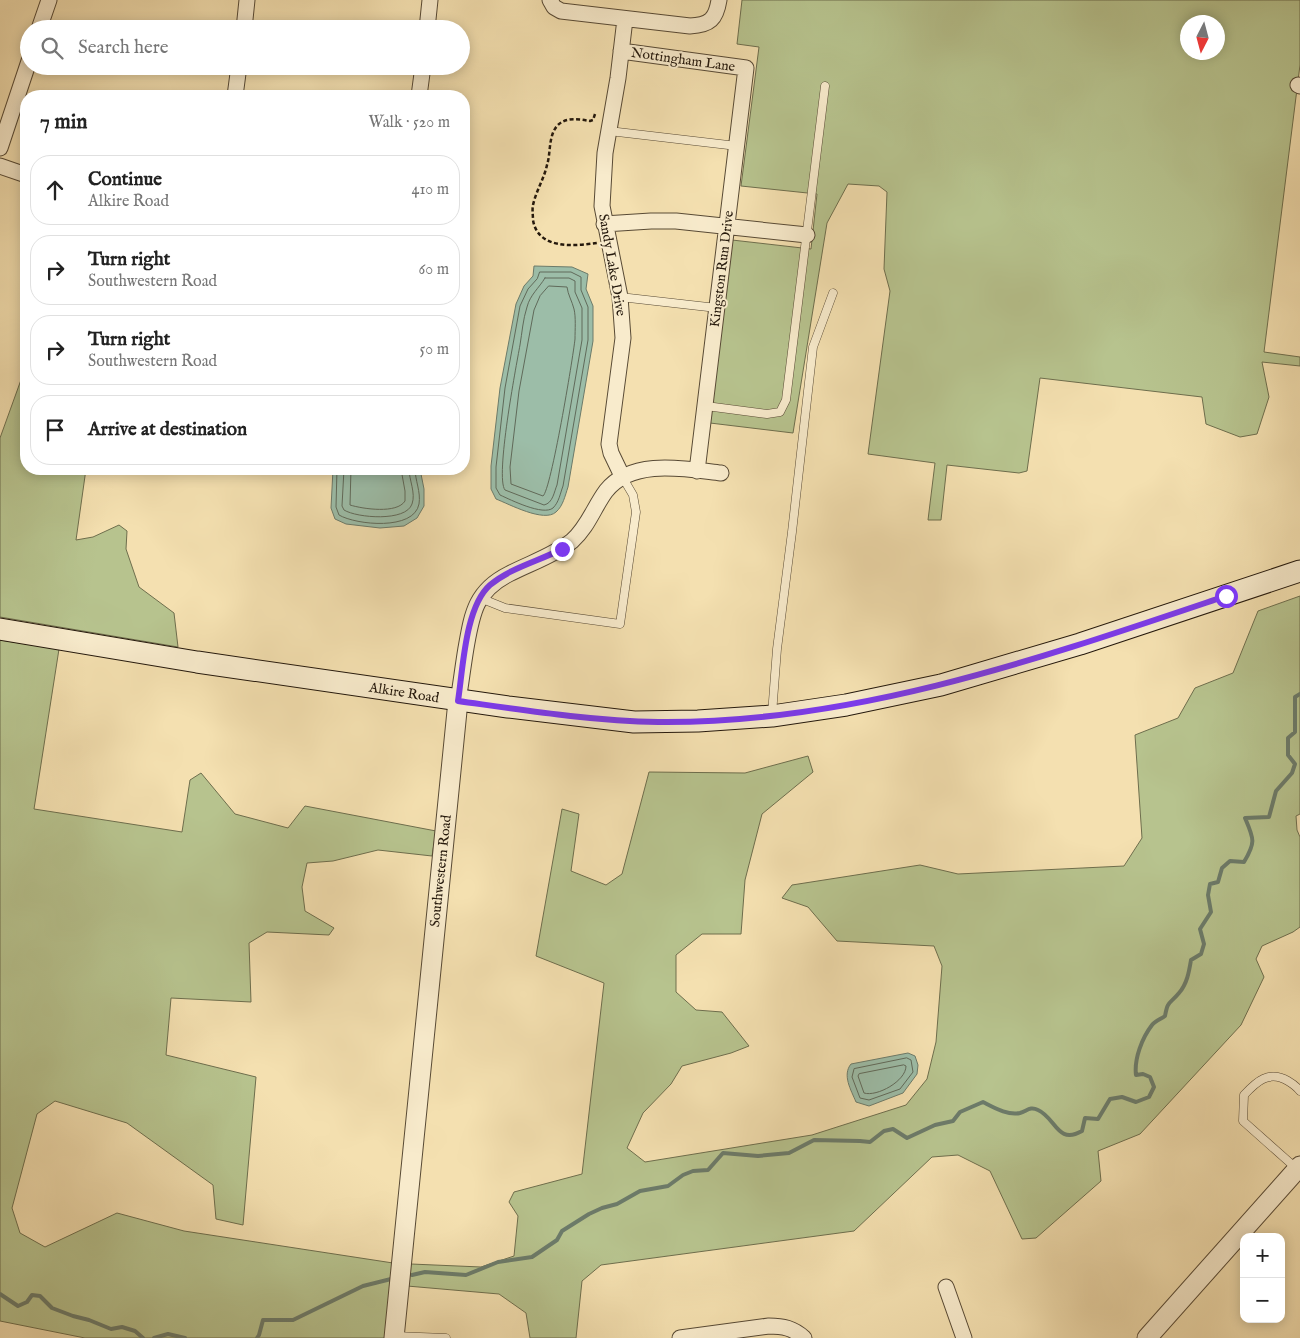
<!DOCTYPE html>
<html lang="en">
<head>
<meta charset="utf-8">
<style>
	body { margin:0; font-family:"IM FELL English",serif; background:#f6f6f6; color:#222 }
	.controls { position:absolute; right:15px; bottom:15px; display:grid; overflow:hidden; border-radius:10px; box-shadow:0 2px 12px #0003 }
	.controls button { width:45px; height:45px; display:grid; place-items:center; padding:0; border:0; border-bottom:1px solid #e0e0e0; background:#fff; color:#222; font:25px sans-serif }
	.compass { position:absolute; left:1180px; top:15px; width:45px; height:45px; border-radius:50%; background:#fff; box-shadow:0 2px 12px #0003; rotate:186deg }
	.stop { position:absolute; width:15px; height:15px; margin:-11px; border:4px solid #7c3aed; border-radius:50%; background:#fff }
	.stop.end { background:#7c3aed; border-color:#fff; box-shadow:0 1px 5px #0008 }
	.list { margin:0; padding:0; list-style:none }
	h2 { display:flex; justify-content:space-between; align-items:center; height:65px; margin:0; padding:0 20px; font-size:21px }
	h2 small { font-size:16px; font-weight:400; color:#767676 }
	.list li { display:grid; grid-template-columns:32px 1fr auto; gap:15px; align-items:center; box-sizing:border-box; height:70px; margin:0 10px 10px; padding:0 10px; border:1px solid #e0e0e0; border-radius:20px }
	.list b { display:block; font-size:19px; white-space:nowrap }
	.list p { margin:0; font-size:16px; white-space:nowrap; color:#767676 }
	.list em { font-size:16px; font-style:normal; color:#767676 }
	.icon { flex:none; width:28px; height:28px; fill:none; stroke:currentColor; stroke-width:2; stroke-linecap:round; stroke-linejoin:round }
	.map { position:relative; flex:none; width:1300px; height:1338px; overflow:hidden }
	.search { position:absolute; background:#fff; box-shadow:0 2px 12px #0003; left:20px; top:20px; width:450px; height:55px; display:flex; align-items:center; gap:12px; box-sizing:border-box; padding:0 18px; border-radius:28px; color:#767676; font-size:19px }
	.panel { position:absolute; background:#fff; box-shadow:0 2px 12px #0003; left:20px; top:90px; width:450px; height:385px; border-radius:20px }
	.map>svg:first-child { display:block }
	.green { fill:#b7c38e; stroke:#6e6e4d; fill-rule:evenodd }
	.water { fill:#9cbda8; stroke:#6c7b6a }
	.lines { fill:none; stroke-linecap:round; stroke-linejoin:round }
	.shore { stroke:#606a5a; stroke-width:1 }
	.stream { stroke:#6c7b6a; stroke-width:4 }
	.service-casing { stroke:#584a35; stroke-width:9 }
	.minor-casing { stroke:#584a35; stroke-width:17 }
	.tertiary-casing { stroke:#584a35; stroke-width:21 }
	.secondary-casing { stroke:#24180c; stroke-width:23 }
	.path { stroke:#24180c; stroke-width:2.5; stroke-dasharray:4 2.5; stroke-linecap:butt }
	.service { stroke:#f8ebcc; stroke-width:8 }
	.minor { stroke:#f8ebcc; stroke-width:15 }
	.tertiary { stroke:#f8ebcc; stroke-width:19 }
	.secondary { stroke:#f8ebcc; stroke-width:21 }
	.route { stroke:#7c3aed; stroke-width:6 }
	.labels { text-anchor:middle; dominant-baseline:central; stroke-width:4; stroke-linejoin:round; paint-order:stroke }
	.street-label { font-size:14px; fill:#24180c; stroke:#f8ebcc }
</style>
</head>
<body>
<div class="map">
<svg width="1300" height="1338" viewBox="0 0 1300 1338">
	<rect width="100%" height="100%" fill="#f4e0b0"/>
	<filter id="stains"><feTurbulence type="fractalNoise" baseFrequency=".004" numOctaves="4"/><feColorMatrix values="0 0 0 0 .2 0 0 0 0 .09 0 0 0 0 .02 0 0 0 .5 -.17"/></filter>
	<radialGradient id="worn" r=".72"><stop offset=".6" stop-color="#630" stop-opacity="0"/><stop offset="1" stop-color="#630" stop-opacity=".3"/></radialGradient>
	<path class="green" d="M742,0H1300V65L1264,352L1300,357V366L1262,362L1269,397L1257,434L1240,437L1206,424L1202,397L1040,378L1027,471L1019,473L947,465L941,520H928L935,463L868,454L890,291L884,269L887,192L879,186L848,184L827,223L793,433L710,423L732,240L811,249L817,194L741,186L759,47L737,44ZM1188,22H1218V52H1188Z
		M26,366V469H86L76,540L93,537L119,525L127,531L126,549L139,587L174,613L178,647L0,617V438Z
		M1300,596V814L1296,816L1297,830L1300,837V927L1293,932L1262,946L1256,959L1264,977L1241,1025L1140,1134L1098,1151L1101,1181L1036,1238L1022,1239L990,1171L958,1155L932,1157L854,1231L601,1265L582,1281L576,1338H530L526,1313L499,1294L407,1286L411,1264L481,1267L514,1256L518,1216L509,1202L514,1192L582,1174L604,983L536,956L562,809L579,814L571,871L606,885L622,874L649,772L745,773L808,756L813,772L762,814L745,880L741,934H702L676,955V992L696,1010L722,1012L749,1046L731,1053L682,1066L671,1084L643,1113L627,1148L645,1162L812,1135L906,1105L927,1079L936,1042L942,966L934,946L837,941L808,907L782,898L792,885L920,865L958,874L1124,866L1142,838L1135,735L1178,718L1195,688L1233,673L1258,611Z
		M0,640L59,649L34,809L182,832L190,780L201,773L235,814L288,828L305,806L436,831L432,856L378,850L333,861L307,863L302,887L305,911L334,928L329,935L267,932L249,943L251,1002L171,998L166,1055L256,1077L243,1225L216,1219L213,1185L127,1123L55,1101L37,1114L12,1208L20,1233L45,1247L117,1213L184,1231L393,1263L385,1338H85L0,1321Z"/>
	<path class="water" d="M534,266L572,267L588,274L586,289L593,306V341L568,487C565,496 563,506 556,512C544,523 509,504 496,499L491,489V466L500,388L516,304L524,286L533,276Z
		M333,469H420L424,489V506L417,518L404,526L380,528L346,524L335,519L331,508Z
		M908,1053L915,1056L918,1065L917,1074L903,1093L869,1106L856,1102C851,1090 842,1075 851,1064Z"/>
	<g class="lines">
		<path class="shore" d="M540,272H571L581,277V290L588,307V340L563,486C560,494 559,502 553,508C543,516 511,500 500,495L496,488V467L505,388L520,306L528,289L537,279Z
			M545,278H569L575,281V292L582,308V340L557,485C554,492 553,503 544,505L505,490C495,477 516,367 520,345C522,333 523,319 527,307C530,295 539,288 545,278Z
			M549,286L567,287C568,295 572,301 574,309C576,317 575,330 575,339C573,358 551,490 543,496L511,484L510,467L519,391L534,310L540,296Z
			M337,469L336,507L339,515C356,525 414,531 419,504C421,492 415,480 415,469
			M344,469L342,506L344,510C357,518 406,522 412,504C416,493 409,480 409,469
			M351,469L350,505C363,509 397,514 405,501V491L401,469
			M907,1058L911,1060L913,1072L900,1089L869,1100L860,1098L852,1077L854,1069Z
			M904,1065L906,1066C906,1081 877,1097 864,1093L858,1076L859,1074Z"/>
		<path class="stream" d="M412,1275L425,1272L466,1275L498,1262L532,1257L557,1240L562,1231L589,1214L602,1208L617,1204L640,1191L668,1186L683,1175L693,1171L708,1170L723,1153L758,1156L789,1153L814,1140L860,1141L870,1142L884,1131L893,1129L907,1138L935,1125L953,1121L960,1112L983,1102C993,1107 1008,1116 1020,1113C1027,1111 1030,1106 1038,1110C1056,1118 1057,1145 1082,1131L1085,1118L1098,1119L1110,1099L1122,1097L1136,1102L1149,1097L1154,1087L1150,1077L1143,1074L1136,1075C1134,1059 1142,1038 1152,1025C1155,1021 1161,1019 1165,1016C1168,1000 1169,1005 1179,993C1187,984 1189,972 1191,960L1201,954L1204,944L1200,929L1211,912L1208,895L1210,884L1218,882L1222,868L1230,861L1244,862C1256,842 1254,839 1245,818L1269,817L1276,791L1292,773L1295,764L1288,755V738L1295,732V697L1300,694
			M0,1294L18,1306L27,1302L32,1295L40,1296L52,1308L73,1316L89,1320L111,1329L122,1327L135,1331L143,1338
			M154,1338L168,1334L185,1338
			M257,1338L259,1335L263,1320H293L363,1286L391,1279"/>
		<g class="service-casing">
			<path id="service" d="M609,131L737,146
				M620,297L717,308
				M706,406L767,414L780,412L786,400L825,86
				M480,598L505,608L620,624L636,512L633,495L623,478
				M772,714L777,649L792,532L813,347L833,293
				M1297,1169L1243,1121L1244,1095C1257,1081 1269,1070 1288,1081C1293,1084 1297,1087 1300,1091
				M394,1336L446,1338"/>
		</g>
		<g class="minor-casing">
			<path id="minor" d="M550,0L554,7L561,11L690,26C710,25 716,19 719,0
				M39,29L49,0
				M244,29L247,0
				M427,29L430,0
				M621,51L746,68L697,471
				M1298,85L1300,86
				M235,96L239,66
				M419,96L423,66
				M0,148L29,61
				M0,166L26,175
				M604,224L651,221H676L807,235
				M623,478L611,453L609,444L623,338L620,297L602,206L605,153L618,78L625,19
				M458,701C461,683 463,666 466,648C472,614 475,591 509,574C530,563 553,556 572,541C588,527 594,507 606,491C632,458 686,469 721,473
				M946,1287L964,1338
				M680,1338L769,1326C783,1326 793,1328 804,1338"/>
		</g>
		<g class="tertiary-casing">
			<path id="tertiary" d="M394,1338L458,701
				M1147,1338L1300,1166"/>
		</g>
		<g class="secondary-casing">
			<path id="secondary" d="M0,629L197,662L508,707L634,722L698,721L772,716L846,705L941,685L1080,644L1300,571"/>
		</g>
		<path class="path" d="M595,114L593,120L590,121C579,119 566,117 558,125C548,135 551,153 547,165C544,179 536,191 533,205C532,210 533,215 533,220C538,250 574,246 597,243"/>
		<use href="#service" class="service"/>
		<use href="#minor" class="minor"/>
		<use href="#tertiary" class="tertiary"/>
		<use href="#secondary" class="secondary"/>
	</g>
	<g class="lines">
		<path class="route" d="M562,549C539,561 510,568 490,585C465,607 463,669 458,701C523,710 593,721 658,722C854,724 1042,658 1226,596"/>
	</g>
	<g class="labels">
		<g class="street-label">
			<text transform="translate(683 60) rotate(8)">Nottingham Lane</text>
			<text transform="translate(612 265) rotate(80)">Sandy Lake Drive</text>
			<text transform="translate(722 269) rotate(-83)">Kingston Run Drive</text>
			<text transform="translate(404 693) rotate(9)">Alkire Road</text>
			<text transform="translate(441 871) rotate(-84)">Southwestern Road</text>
		</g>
	</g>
	<rect width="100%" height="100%" filter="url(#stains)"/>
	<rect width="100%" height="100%" fill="url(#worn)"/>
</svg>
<div class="controls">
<button>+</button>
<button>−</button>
</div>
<svg class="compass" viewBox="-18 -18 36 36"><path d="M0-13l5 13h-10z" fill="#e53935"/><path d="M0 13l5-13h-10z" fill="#767676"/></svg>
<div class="stop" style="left:1226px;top:596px"></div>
<div class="stop end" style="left:562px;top:549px"></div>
<div class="search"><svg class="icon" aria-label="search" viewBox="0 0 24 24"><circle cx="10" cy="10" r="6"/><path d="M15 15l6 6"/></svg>Search here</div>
<section class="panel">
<h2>7 min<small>Walk · 520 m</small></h2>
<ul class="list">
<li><svg class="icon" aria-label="ahead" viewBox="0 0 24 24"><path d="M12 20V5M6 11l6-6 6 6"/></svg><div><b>Continue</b><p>Alkire Road</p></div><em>410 m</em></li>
<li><svg class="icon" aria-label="right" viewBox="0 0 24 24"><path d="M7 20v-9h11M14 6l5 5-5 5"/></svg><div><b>Turn right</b><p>Southwestern Road</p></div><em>60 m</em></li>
<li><svg class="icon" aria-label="right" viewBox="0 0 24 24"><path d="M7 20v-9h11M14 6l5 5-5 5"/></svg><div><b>Turn right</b><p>Southwestern Road</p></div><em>50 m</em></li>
<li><svg class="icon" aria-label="arrive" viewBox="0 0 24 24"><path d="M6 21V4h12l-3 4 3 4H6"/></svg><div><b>Arrive at destination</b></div></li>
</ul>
</section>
</div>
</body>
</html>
